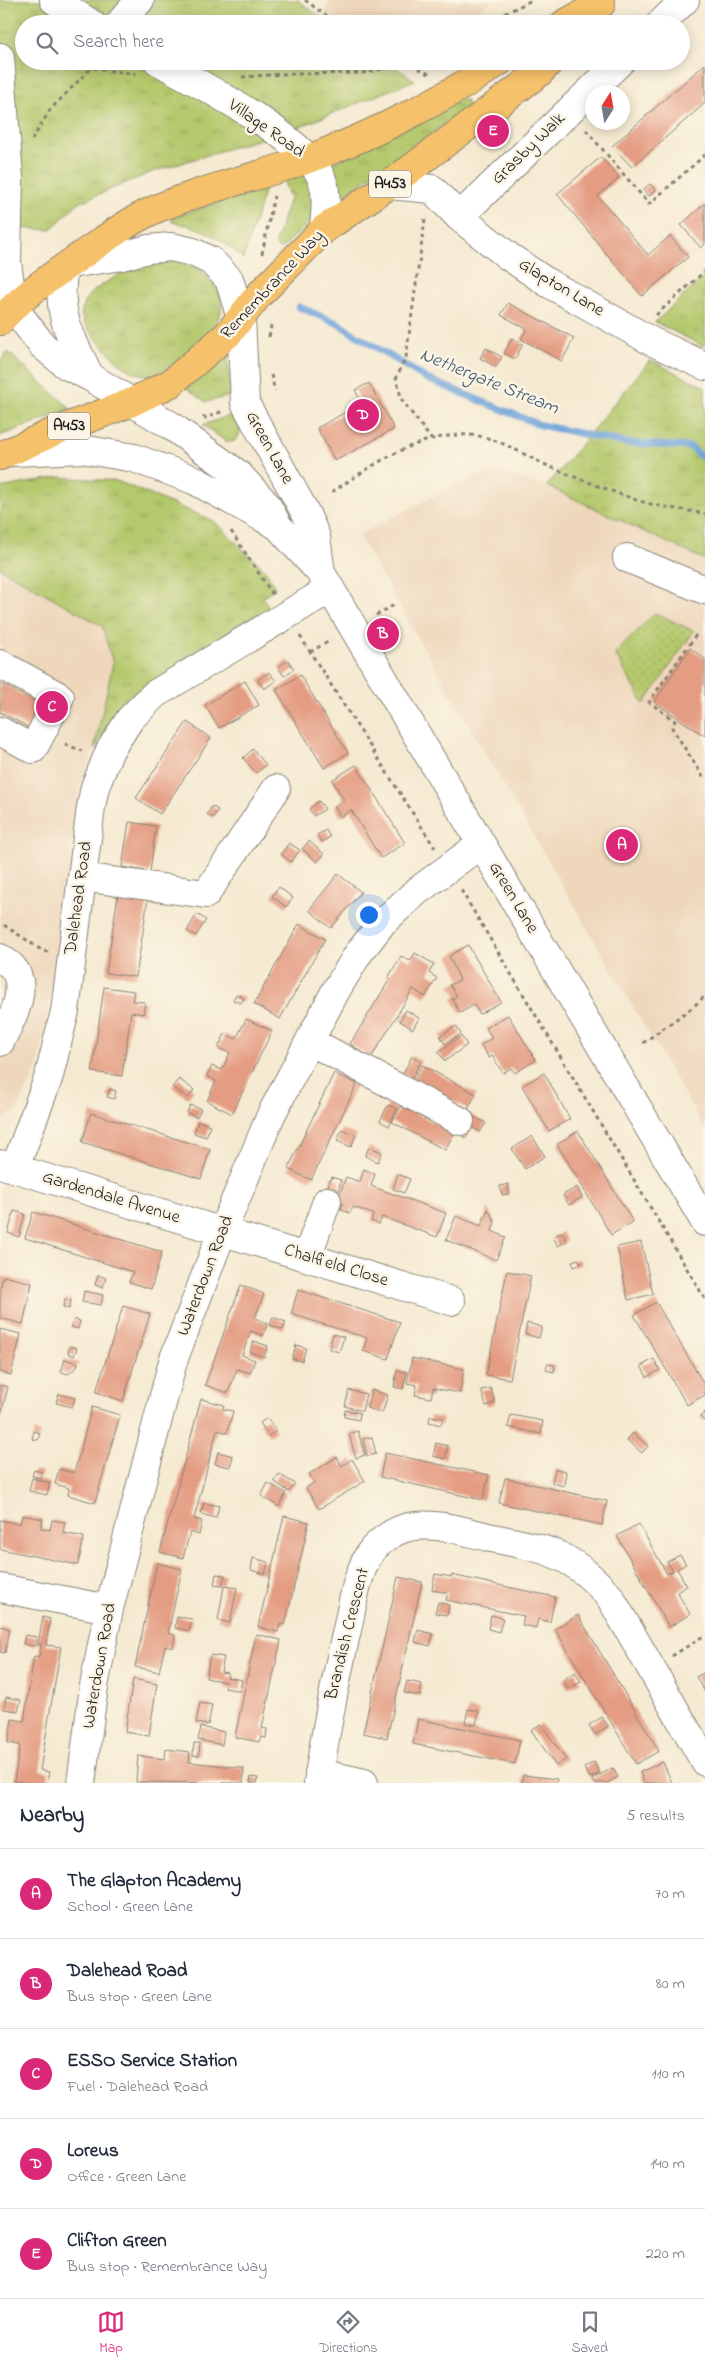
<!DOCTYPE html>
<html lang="en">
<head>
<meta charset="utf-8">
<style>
	body { margin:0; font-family:"Indie Flower",sans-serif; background:#f2f2f3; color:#1f2937 }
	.compass { position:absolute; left:585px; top:85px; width:45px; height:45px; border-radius:50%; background:#fff; box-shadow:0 2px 12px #0003; rotate:11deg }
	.you { position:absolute; left:368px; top:914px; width:18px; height:18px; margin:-12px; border:4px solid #fff; border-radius:50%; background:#1a73e8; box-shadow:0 0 0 8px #1a73e833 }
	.badge { display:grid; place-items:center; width:32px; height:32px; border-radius:50%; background:#db2777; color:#fff; font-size:16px; font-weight:700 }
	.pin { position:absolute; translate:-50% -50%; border:2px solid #fff; box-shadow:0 1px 5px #0006 }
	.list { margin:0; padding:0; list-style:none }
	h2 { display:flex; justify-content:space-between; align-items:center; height:65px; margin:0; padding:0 20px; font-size:21px }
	h2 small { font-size:16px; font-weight:400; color:#747a83 }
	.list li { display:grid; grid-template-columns:32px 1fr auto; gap:15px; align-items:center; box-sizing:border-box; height:90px; padding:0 20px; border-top:1px solid #e0e1e3 }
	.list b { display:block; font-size:19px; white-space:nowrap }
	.list p { margin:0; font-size:16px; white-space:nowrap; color:#747a83 }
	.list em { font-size:16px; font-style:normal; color:#747a83 }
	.icon { flex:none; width:28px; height:28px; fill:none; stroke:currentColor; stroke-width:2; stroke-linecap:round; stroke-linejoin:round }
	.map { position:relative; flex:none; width:705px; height:1783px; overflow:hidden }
	.search { position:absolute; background:#fff; box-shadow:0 2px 12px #0003; left:15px; right:15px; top:15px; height:55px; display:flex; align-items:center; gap:12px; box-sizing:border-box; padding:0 18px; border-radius:28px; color:#747a83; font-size:19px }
	.sheet { height:515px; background:#fff }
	nav { display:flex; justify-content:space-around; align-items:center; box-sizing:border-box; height:70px; border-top:1px solid #e0e1e3; background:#fff; font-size:14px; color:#747a83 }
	nav a { display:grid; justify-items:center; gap:2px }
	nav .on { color:#db2777 }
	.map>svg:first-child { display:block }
	.built { fill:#eed7bb }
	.grass { fill:url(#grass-tufts); stroke:#687244 }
	.park { fill:url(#park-dots); stroke:#687244 }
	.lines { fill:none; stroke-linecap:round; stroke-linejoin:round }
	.stream { stroke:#6da2da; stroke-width:7 }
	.building { fill:#e49d83 }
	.minor-casing { stroke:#888376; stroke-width:30 }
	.highway-casing { stroke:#888376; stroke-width:30 }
	.path { stroke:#888376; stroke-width:3; stroke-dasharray:4 4; stroke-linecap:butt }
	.minor { stroke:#fff; stroke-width:28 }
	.highway { stroke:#f5c16b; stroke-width:28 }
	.labels { text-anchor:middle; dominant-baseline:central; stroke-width:5; stroke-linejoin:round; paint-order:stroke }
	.shield { fill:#fcf5e5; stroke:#5f5d58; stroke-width:1 }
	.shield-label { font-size:16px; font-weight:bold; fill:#1c1c1c }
	.street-label { font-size:18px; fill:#1c1c1c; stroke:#fcf5e5 }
	.water-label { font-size:19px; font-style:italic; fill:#405871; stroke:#fcf5e5 }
</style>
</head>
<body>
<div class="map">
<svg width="705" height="1783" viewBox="0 0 705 1783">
	<defs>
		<pattern id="grass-tufts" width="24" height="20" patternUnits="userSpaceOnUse" patternTransform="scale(1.25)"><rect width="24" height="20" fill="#b4c86c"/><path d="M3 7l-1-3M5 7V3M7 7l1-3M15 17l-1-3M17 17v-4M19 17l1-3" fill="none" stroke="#9aab5d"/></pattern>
		<pattern id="park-dots" width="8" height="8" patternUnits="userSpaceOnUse" patternTransform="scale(1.25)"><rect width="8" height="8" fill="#b4c86c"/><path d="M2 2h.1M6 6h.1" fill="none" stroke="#9aab5d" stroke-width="1.8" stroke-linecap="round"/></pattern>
	</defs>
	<rect width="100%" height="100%" fill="#fcf5e5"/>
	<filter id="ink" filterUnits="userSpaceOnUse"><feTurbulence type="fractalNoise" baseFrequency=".02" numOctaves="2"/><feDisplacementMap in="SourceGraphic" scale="10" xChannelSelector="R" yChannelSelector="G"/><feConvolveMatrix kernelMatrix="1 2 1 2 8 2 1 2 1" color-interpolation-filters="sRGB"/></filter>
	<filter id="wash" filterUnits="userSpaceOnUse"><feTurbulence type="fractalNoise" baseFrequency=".0096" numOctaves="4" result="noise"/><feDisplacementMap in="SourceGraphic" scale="20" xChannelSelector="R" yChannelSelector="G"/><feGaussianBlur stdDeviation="1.12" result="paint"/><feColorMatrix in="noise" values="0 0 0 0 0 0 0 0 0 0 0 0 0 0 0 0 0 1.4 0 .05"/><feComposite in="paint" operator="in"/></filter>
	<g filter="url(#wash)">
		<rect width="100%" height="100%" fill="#f5ead1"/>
		<path class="built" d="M332,0H493L462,24H342L324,11Z
			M501,472L547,486L705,560V1130L358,535L471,477Z
			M0,568L102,626L113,663L94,750L80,787L64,918L38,1067L17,1110L0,1121Z"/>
		<path class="grass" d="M0,0H298L329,24H24V61H385L415,80L299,127L152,172L78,203L50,230L0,227Z
			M461,100H466L469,107L344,195L327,166Z
			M306,172L313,181L316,213L310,222L280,250L275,244L290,198L283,180Z
			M266,186L243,259C221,238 202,227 172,222V218Z
			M170,261C177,262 183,263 189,265C208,271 227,295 220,315C214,330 199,342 187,352C178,359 168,371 156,374C141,378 125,369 115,359C107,350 84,329 82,317C81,311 83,304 86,299C92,288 135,265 148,262C155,261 163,261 170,261Z
			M705,276V347L655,322Z
			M8,352L71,409L0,436V362Z
			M223,356L228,357L230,396L206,402L186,388Z
			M650,360L705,387V560L547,486Z
			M236,413C239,424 245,436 232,442L225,441L203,425Z
			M59,477L117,481L214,521L266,571L275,588L263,598L269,607L122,701L94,750L113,663L102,626L0,568V488Z"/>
		<path class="park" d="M655,613L694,631L644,704L615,654Z"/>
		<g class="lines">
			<path class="stream" d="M299,307L337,323L427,379L540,425L626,443L691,447L705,460"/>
		</g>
		<g id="blocks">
			<path class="building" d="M705,64V103L632,167L612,146Z
				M601,157L619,178L598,196L648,255L670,236L688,257L642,296L557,194Z
				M650,184L656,190L649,196L643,190Z
				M705,203V244L701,248L681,225Z
				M508,303L574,338L562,361L521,339L527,329L501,315Z
				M512,338L523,344L515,359L504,353Z
				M486,348L502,357L496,367L480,358Z
				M369,383L394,429L335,461L317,428L362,403L355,390Z
				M690,648L705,659V736L654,702Z
				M288,660L294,669L284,676L278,667Z
				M269,672L276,681L264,689L258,680Z
				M300,675L348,753L324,768L276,690Z
				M245,681L259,705L219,728L205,705Z
				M0,683L45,707L33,730L0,712Z
				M187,722L211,738L160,814L136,798Z
				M253,749L266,765L256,773L243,758Z
				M356,765L405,843L381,858L351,810L341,817L334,806L344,800L332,780Z
				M319,801L325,809L314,816L309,809Z
				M212,806L218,810L213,818L207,814Z
				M129,822L156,826L150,872L122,867Z
				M326,830L330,837L322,842L317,835Z
				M309,841L324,854L317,862L302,849Z
				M289,843L300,850L291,862L281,854Z
				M338,874L361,892L331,928L309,910Z
				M279,887L293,898L286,907L272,896Z
				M119,888L149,892L136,977L106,973Z
				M197,914L206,920L196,936L187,931Z
				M299,924L325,939L280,1019L254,1004Z
				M468,945L501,1002L480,1014L474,1005L460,1013L452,999L457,996L450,985L460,980L449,956Z
				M415,953L434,964L429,973L437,978L425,997L413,989L371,1058L350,1044L390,979L388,978L401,956L410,961Z
				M104,987L134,991L132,1001L145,1002L143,1014L131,1012L122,1076L92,1072Z
				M236,994L244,998L241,1003L233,1000Z
				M406,1010L419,1018L413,1029L400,1021Z
				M508,1015L536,1060L515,1073L511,1068L503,1073L492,1056L489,1058L481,1045L492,1038L486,1028Z
				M246,1019L272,1031L232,1114L207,1101L216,1081L207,1076L212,1066L222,1070L230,1053L218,1048L225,1034L236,1039Z
				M456,1026L461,1034L445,1044L440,1036Z
				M461,1036L467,1045L445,1061L438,1052Z
				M412,1056L421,1061L412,1079L403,1074Z
				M422,1065L476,1094L468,1109L414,1081Z
				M334,1073L357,1084L311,1180L288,1169Z
				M544,1073L570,1119L549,1131L522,1086Z
				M179,1079L194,1090L188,1098L172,1087Z
				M110,1089L116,1091L114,1099L107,1097Z
				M190,1105L201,1109L197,1117L187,1113Z
				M388,1105L397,1109L389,1126L380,1121Z
				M401,1106L454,1133L445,1150L392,1122Z
				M91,1113L210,1149L201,1179L82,1142Z
				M469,1114L486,1123L480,1132L464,1123Z
				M198,1121L210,1125L206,1137L194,1133Z
				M464,1126L470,1130L466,1138L459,1134Z
				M342,1129L356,1135L351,1147L337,1141Z
				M578,1131L633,1222L611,1235L557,1144Z
				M532,1136L545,1156L525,1169L512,1149Z
				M369,1147L382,1152L378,1162L365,1156Z
				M364,1169L375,1174L371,1186L446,1213L437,1237L382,1217L379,1224L371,1221L373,1214L353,1207L350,1213L341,1210L343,1203L337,1201L346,1177L360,1182Z
				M398,1174L410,1179L404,1193L393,1189Z
				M331,1177L341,1180L336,1198L325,1195Z
				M508,1184L509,1194L502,1195L500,1186Z
				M577,1187L582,1197L569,1205L563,1195Z
				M488,1209L495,1222L492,1231L506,1237L496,1260L446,1240L456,1216L481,1226Z
				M14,1211L25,1214L19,1237L8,1233Z
				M33,1212L162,1252L151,1289L129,1282L133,1272L25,1238Z
				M562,1232L567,1241L558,1246L553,1237Z
				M641,1242L653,1294L628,1300L617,1247Z
				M579,1259L581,1264L574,1267L572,1261Z
				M507,1271L531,1276L510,1379L486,1375Z
				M98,1275L106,1278L103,1288L95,1285Z
				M3,1276L32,1283L23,1324L0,1318V1289Z
				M241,1285L264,1294L255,1318L268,1323L263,1336L251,1331L242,1355L255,1360L250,1373L237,1369L228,1393L205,1385Z
				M298,1290L400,1322L388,1359L363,1351L367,1338L291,1314Z
				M84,1291L103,1295L101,1305L82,1302Z
				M65,1299L71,1300L69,1309L63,1307Z
				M656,1302L705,1386V1395L687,1405L634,1315Z
				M123,1306L150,1314L123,1401L96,1392Z
				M273,1317L286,1322L283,1330L270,1325Z
				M74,1319L80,1321L78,1329L71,1327Z
				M527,1323L542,1327L539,1338L525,1334Z
				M0,1329L21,1334L11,1375L0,1372Z
				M333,1334L344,1337L339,1352L329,1349Z
				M254,1341L268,1346L264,1357L250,1352Z
				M296,1345L306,1348L302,1361L292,1359Z
				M70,1346L77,1348L74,1356L68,1353Z
				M412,1358L464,1369L460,1393L433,1388L431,1398L415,1395L417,1385L407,1383Z
				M65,1359L78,1363L77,1367L68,1374L61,1372Z
				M654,1359L660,1370L647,1377L641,1366Z
				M547,1364L555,1365L554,1372L546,1370Z
				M397,1370L407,1372L403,1389L394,1387Z
				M0,1385L8,1387L1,1415H0Z
				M491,1388L495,1403L486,1406L481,1390Z
				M349,1390L366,1394L362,1411L345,1406Z
				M372,1390L388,1395L382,1413L367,1408Z
				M59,1394L75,1398L72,1407L56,1403Z
				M201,1399L224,1405L223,1409L233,1411L227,1433L217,1430L194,1519L202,1521L199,1535L190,1532L183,1558L160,1552Z
				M92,1407L120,1415L95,1503L68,1495L69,1488L55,1484L59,1469L74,1473Z
				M345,1410L360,1413L359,1420L344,1417Z
				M705,1412V1422L700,1417Z
				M511,1415L543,1421L541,1434L508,1427Z
				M430,1416L443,1418L441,1425L429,1422Z
				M267,1418L276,1431L269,1436L260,1423Z
				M34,1431L40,1433L38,1440L32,1439Z
				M358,1431L365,1455L356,1458L349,1434Z
				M633,1433L648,1446L642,1453L627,1440Z
				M372,1437L376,1454L367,1456L363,1439Z
				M436,1443L448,1446L445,1459L433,1456Z
				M218,1452L233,1456L230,1467L215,1464Z
				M385,1453L489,1475L483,1500L380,1477Z
				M337,1457L342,1466L352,1459L365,1481L319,1509L306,1488L315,1482L309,1474Z
				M555,1469L566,1471L564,1486L552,1483Z
				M34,1470L42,1472L40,1478L32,1476Z
				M279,1474L295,1484L289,1492L274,1481Z
				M32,1478L50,1483L47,1495L29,1491Z
				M505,1478L607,1501L602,1525L499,1503Z
				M268,1483L286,1493L279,1507L261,1496Z
				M204,1503L219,1506L216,1518L201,1514Z
				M22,1515L43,1519L41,1528L50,1530L52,1520L65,1522L63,1533L84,1537L78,1565L0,1549V1520L20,1524Z
				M284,1516L309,1522L285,1625L280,1624L278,1632L258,1627Z
				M639,1524L667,1574L673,1571L667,1562L680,1555L686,1564L677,1569L687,1586L677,1592L690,1614L669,1627L617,1536Z
				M253,1558L268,1562L265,1574L251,1570Z
				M157,1563L182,1569L168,1633L175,1635L173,1648L165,1646L159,1672L135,1667Z
				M216,1574L225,1575L222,1586L214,1585Z
				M435,1574L451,1577V1575L555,1597L550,1622L538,1619L536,1628L522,1625L524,1616L446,1600L448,1593L432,1590Z
				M398,1577L422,1582L387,1738L363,1733Z
				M224,1586L237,1588L230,1623L218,1620Z
				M438,1602L449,1605L447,1615L435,1613Z
				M491,1615L503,1618L499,1632L488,1629Z
				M578,1615L659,1751L636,1764L555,1629Z
				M43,1617L50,1619L46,1645L61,1647L40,1770L49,1772L47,1783H27L14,1781L20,1745L8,1743L12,1719L24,1721L34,1656L39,1657L41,1644H38Z
				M177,1617L192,1619L189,1631L175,1628Z
				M0,1626L10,1629L5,1653L0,1652Z
				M418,1630L433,1634L430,1646L415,1642Z
				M256,1634L281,1640L262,1728L267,1729L266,1738L261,1737L259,1742L235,1737Z
				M25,1635L37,1637L35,1646L23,1644Z
				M210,1655L224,1657L221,1672L228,1673L227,1677L242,1680L240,1691L225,1688L226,1682L206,1678Z
				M575,1672L581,1682L568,1689L563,1680Z
				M705,1672V1692L696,1677Z
				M133,1679L157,1684L149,1736L125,1732Z
				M407,1681L422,1684L420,1696L404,1693Z
				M6,1697L21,1700L18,1711L4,1709Z
				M200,1703L212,1705L208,1725L196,1723Z
				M468,1709L479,1711L476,1725L465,1723Z
				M602,1717L608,1726L595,1735L589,1725Z
				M418,1719L520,1740L515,1764L413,1744Z
				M541,1724L566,1759L556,1766L531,1730Z
				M201,1727L224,1732L222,1745L198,1740Z
				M194,1743H200L199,1756L193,1755Z
				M166,1749L190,1752L189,1762L244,1768L243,1783L136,1782L138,1756L165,1759Z
				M594,1762L600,1773L590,1778L584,1768Z
				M663,1762L672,1783H644L640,1772Z
				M613,1768L618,1777L607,1783H594L592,1779Z
				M523,1775L557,1779L556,1783H522Z
				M251,1777L258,1778L257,1783H250Z"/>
		</g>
	</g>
	<g filter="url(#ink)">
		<use href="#blocks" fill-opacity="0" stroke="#888376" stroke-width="1"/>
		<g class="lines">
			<g class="minor-casing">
				<path id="minor" d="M54,0L92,24
					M119,24L140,0
					M660,24L685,0
					M0,57L9,178L7,262L13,307L43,346L66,365L90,377L170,425L238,474L266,504L278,526L321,573L705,1222
					M158,61C201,85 295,132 319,173C329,190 325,211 324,229
					M389,185L432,189L459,217L508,256L548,283L651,341L705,366
					M459,217L621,61
					M70,264L122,256L148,249L171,247L193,252L211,261L229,279L241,318L245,403L306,514L316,537L321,573
					M64,268C55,315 71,336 90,377
					M13,452L82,449L134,458L194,480L278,526
					M627,558L705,590
					M0,664L60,697L33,749L0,731
					M82,877L206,894L276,789
					M0,958C4,961 10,964 13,968C30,989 10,1022 0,1042
					M310,1041L460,1121
					M0,1164L451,1301
					M15,1168L49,1076L65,1011L91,807L95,787L110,750L130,719L155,694L330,589
					M307,1257L327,1201
					M0,1588L109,1609
					M319,1773L364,1783
					M81,1783L94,1686L109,1609L173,1361L222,1232L271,1115L335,992L358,954L383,922L416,892L481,844
					M318,1783C325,1733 335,1684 346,1634C352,1609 355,1581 367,1558C374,1544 394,1530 409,1527C435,1522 463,1531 488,1537C544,1549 569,1550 610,1597L705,1762"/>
			</g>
			<g class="highway-casing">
				<path id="highway" d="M564,24L601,4
					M0,321C23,295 51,277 79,257C104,240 128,221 156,209C205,188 258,177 308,159C371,136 444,100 500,61
					M0,456L56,431L130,403L171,383L228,334L257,297L324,229L389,185L539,73L550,61"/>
			</g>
			<path class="path" d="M305,0L337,24
				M493,24L506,13L532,0
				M404,61L431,75
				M242,77L283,74L362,73L410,64
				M586,130L649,204L705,155
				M32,140L50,110L91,68L136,74
				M425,219L406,357L396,379L402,400L431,439
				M262,254L274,196
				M656,315L705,271
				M269,337L272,321
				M271,375L275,391
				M203,416L206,418L223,411
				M332,492C370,467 410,438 458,435C491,432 517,452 546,465C574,477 603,488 631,498C654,507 681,509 705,514
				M231,531L273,595
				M376,615L396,604
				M696,635L649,702L675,721L672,728L705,780
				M300,636L435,848
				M310,652L331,640
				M65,744L82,751
				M461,890L705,1299
				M4,925L43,951L48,952
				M643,1043L693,1007L705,996
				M672,1656L705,1635"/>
			<use href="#minor" class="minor"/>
			<use href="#highway" class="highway"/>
		</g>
	</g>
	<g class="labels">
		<g class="shield">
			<rect x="369" y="170.5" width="42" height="27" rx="4"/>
			<rect x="48" y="412.5" width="42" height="27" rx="4"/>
		</g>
		<g class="shield-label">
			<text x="390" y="184">A453</text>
			<text x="69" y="426">A453</text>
		</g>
		<g class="street-label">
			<text transform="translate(266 129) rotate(35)">Village Road</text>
			<text transform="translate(529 149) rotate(-44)">Grasby Walk</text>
			<text transform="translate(273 285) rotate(-47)">Remembrance Way</text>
			<text transform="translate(561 288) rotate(31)">Glapton Lane</text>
			<text transform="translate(269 448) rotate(61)">Green Lane</text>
			<text transform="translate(79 898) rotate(-82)">Dalehead Road</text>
			<text transform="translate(513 898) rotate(59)">Green Lane</text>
			<text transform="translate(111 1198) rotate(17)">Gardendale Avenue</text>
			<text transform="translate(336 1266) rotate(17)">Chalfield Close</text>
			<text transform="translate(206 1276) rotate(-69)">Waterdown Road</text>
			<text transform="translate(348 1634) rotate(-76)">Brandish Crescent</text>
			<text transform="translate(100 1666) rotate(-80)">Waterdown Road</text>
		</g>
		<g class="water-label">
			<text transform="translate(489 382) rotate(22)">Nethergate Stream</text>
		</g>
	</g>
</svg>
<svg class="compass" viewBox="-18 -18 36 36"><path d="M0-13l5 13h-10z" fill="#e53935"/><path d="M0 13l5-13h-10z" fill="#747a83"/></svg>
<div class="you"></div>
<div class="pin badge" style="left:622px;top:845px">A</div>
<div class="pin badge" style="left:383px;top:634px">B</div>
<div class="pin badge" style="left:52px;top:707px">C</div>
<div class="pin badge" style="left:363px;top:415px">D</div>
<div class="pin badge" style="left:493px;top:131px">E</div>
<div class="search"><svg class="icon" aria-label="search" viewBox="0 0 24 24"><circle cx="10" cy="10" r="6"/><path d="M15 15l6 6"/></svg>Search here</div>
</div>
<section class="sheet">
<h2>Nearby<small>5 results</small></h2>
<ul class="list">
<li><span class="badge">A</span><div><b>The Glapton Academy</b><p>School · Green Lane</p></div><em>70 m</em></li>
<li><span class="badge">B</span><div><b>Dalehead Road</b><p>Bus stop · Green Lane</p></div><em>80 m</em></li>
<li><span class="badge">C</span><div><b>ESSO Service Station</b><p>Fuel · Dalehead Road</p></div><em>110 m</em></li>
<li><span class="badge">D</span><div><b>Loreus</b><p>Office · Green Lane</p></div><em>140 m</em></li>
<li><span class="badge">E</span><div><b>Clifton Green</b><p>Bus stop · Remembrance Way</p></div><em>220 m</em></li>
</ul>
</section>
<nav>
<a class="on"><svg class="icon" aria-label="map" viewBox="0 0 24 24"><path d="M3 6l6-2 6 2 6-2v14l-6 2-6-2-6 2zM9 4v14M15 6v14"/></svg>Map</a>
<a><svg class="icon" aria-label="directions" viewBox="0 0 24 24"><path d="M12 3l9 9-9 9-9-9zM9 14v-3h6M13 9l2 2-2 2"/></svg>Directions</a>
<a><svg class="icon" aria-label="saved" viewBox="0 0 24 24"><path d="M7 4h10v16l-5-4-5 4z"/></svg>Saved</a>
</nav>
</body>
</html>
